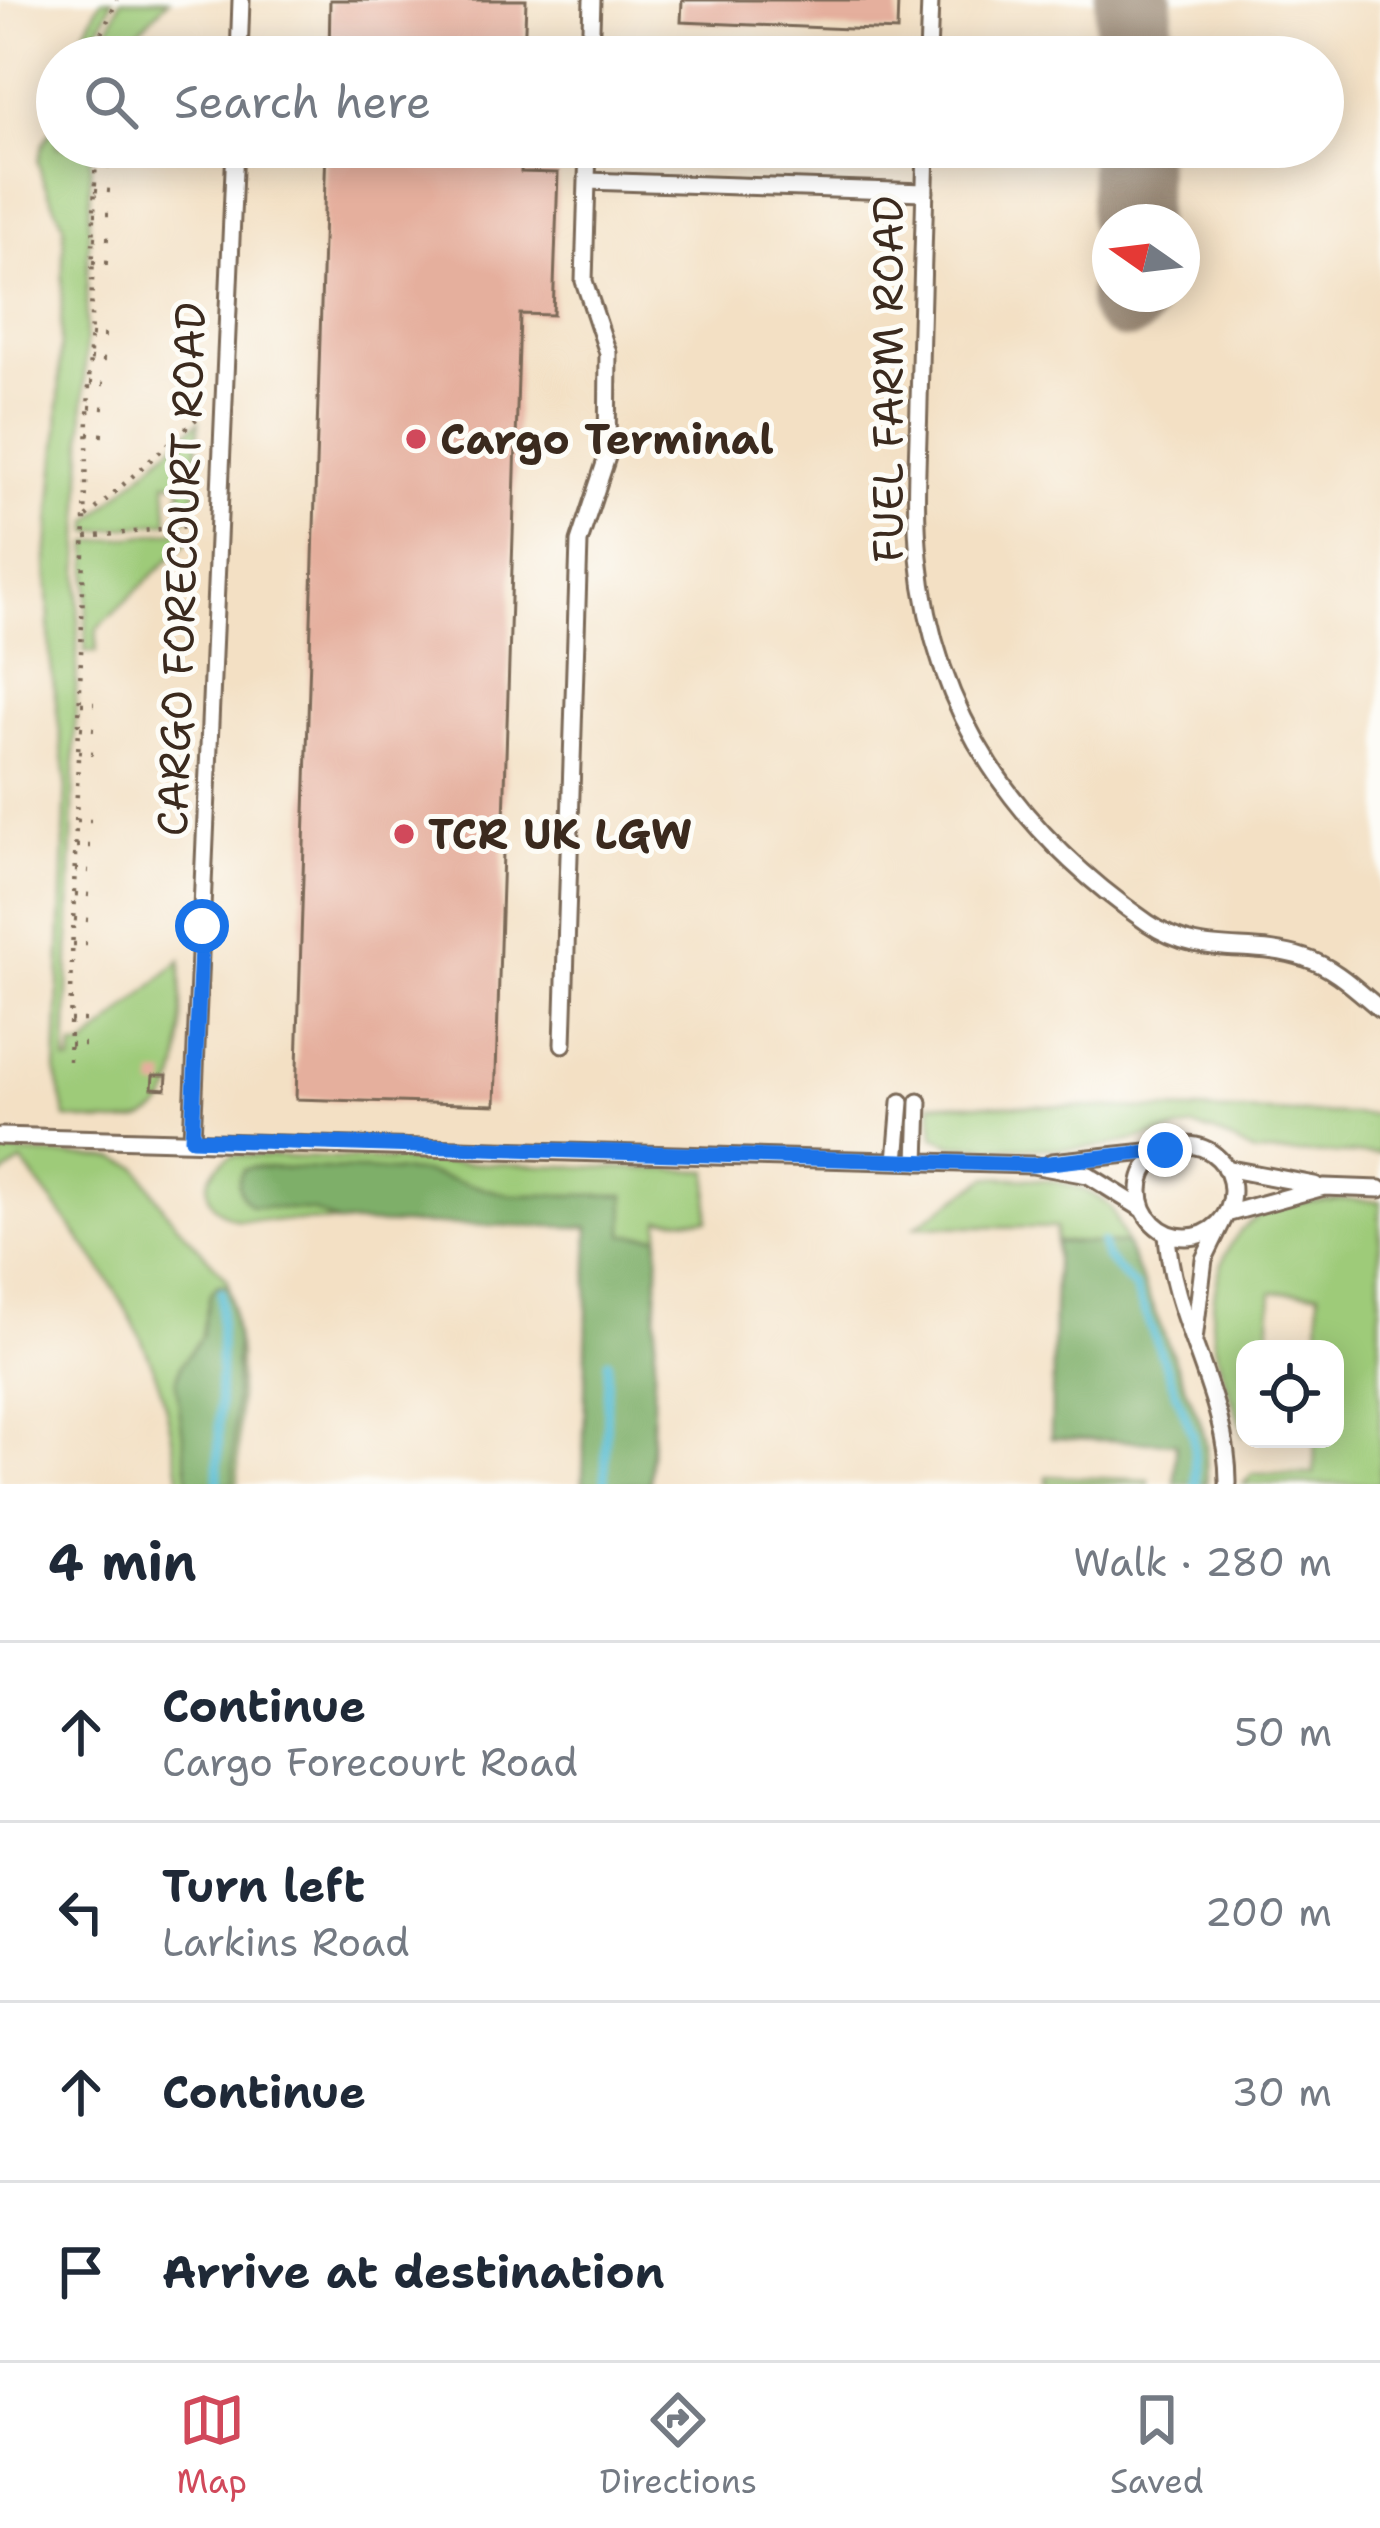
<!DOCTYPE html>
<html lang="en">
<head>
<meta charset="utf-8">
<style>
	body { margin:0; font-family:"Shantell Sans",sans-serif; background:#f6f6f7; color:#1f2937 }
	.controls { position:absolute; right:36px; bottom:36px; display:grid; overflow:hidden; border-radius:24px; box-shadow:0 6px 30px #0003 }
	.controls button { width:108px; height:108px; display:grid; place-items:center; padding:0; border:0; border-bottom:3px solid #e0e1e3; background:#fff; color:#1f2937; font:60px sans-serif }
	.compass { position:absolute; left:1092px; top:204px; width:108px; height:108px; border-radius:50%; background:#fff; box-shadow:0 6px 30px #0003; rotate:284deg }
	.stop { position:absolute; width:36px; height:36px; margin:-27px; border:9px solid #1a73e8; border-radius:50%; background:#fff }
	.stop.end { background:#1a73e8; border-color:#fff; box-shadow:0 3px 12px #0008 }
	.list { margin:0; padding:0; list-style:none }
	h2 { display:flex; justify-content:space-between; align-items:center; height:156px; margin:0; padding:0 48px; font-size:51px }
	h2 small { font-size:39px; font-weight:400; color:#747a83 }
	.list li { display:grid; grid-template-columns:78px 1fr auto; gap:36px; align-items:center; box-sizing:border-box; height:180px; padding:0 48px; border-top:3px solid #e0e1e3 }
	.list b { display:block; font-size:45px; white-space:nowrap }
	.list p { margin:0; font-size:39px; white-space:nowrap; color:#747a83 }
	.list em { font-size:39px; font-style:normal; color:#747a83 }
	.icon { flex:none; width:66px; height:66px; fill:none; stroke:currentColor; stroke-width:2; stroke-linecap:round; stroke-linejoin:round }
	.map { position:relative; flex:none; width:1380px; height:1484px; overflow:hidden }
	.search { position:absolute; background:#fff; box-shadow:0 6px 30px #0003; left:36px; right:36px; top:36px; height:132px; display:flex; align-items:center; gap:30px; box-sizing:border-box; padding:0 42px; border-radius:66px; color:#747a83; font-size:45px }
	.sheet { height:876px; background:#fff }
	nav { display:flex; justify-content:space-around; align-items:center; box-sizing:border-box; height:168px; border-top:3px solid #e0e1e3; background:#fff; font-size:33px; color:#747a83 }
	nav a { display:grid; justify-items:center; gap:6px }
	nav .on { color:#d1495b }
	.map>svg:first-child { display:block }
	.green { fill:#9ecb79; stroke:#6c7a4c; stroke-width:3 }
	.forest { fill:#7eaf69; stroke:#5c6c44; stroke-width:3 }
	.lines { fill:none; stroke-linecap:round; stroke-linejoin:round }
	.stream { stroke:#52bacf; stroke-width:9 }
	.taxiway { stroke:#978571; stroke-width:78 }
	.building { fill:#e5af9d }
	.lane-casing { stroke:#7b6a58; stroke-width:21 }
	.path { stroke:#7b6a58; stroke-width:4.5; stroke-dasharray:3 9; stroke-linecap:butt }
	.lane { stroke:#fff; stroke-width:15 }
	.route { stroke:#1a73e8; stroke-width:15 }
	.poi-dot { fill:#d1495b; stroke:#fdfcf7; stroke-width:4.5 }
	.labels { text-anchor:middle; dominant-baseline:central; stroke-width:10; stroke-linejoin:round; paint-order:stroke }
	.street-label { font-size:42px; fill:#3b2a1e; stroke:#fdfcf7 }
	.poi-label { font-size:42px; font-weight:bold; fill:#3b2a1e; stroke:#fdfcf7; text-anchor:start }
</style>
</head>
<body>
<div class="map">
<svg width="1380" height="1484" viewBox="0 0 1380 1484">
	<rect width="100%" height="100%" fill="#fdfcf7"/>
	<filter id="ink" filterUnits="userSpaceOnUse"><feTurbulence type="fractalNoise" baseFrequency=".00833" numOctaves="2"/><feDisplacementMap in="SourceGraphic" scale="24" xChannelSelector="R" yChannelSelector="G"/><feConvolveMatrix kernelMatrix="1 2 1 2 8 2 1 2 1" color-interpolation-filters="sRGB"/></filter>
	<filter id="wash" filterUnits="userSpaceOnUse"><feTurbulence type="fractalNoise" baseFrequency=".004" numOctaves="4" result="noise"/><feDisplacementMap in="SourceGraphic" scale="48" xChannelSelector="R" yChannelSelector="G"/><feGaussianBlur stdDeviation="2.7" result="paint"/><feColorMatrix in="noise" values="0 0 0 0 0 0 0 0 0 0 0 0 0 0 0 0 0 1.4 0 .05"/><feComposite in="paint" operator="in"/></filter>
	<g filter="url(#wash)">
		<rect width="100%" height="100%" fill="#f3e0c4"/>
		<path class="green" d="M101,0H113L98,31L94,57H72Z
			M121,0H169L113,57H103L106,35Z
			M57,122V147H91L66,1062H72L73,1047H84L181,960C180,1004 194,1101 143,1119C121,1127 90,1120 66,1118L56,1073L66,780L50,655L47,558L58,436L64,225L43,181L38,161L43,144Z
			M199,421L194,516L178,521L182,483L166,482L168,522L90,532V521Z
			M186,530V543L97,629L96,652H85L89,542Z
			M931,1103L1380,1115V1154L1255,1153L1214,1132L1193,1127L1107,1146L1071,1149L954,1145L934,1137Z
			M0,1152L115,1158L138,1167L167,1213L228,1280L239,1354L238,1484H181C174,1450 170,1416 159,1384C132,1299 75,1232 22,1162L0,1177Z
			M233,1155L709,1171L708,1220L660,1219L650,1484H583L589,1227L238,1220C200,1208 197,1173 233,1155Z
			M988,1177C1031,1179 1079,1176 1112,1209L1203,1431L1051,1438L1056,1228L916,1226Z
			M1338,1199L1380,1201V1484H1243L1253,1474H1314L1315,1439H1335V1349H1318L1319,1292H1272L1268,1349H1245V1437C1236,1406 1220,1373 1214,1340C1210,1319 1213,1297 1218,1276C1236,1210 1276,1204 1338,1199Z
			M1047,1476L1149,1480V1484H1047Z"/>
		<path class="forest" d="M252,1167L422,1172L510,1195H625L624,1235L659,1236L650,1484H583L589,1227L338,1223L314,1211L252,1206C240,1197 234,1183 243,1170Z
			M1056,1242L1126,1244L1200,1421L1206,1444L1207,1484H1175L1176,1443L1051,1438Z
			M218,1285H228L236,1339L233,1484H189L176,1382L181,1365L201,1337L210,1294Z"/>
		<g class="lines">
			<path class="stream" d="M1102,1243L1106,1257L1135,1288L1193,1435L1196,1484
				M218,1484L221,1292
				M605,1484L608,1361"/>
			<path class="taxiway" d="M1133,57L1134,0
				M1128,222L1129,147
				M1127,300V294"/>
		</g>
		<g id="blocks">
			<path class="building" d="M330,0H526L524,57H329Z
				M682,0H898L897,31L681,22Z
				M326,147H522L521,172L558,173L553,315L520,314L495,1105L296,1099Z
				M657,147H703L702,160L657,158Z
				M153,1075H167L166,1089L152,1088Z"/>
		</g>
	</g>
	<g filter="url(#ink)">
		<use href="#blocks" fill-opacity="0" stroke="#7b6a58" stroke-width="3"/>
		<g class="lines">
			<g class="lane-casing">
				<path id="lane" d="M239,57L241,0
					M590,57L592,0
					M928,57L930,0
					M926,147C924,232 921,317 919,402C918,454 914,506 919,557C934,716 1018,833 1148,923C1202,960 1249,939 1305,958C1334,967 1357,990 1380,1009
					M587,181L925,192
					M563,1044L579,542L607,457L608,353L584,281L588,147
					M0,1136L1032,1165L1088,1175L1144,1210
					M192,1139L235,147
					M1140 1191a46 46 0 1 1 92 0a46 46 0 1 1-92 0Z
					M896,1161L901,1102
					M917,1162L919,1102
					M1052,1162L1165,1150
					M1225,1168L1315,1185
					M1167,1233C1171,1319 1229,1396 1228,1484
					M1194,1340L1204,1259L1226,1214L1324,1187L1380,1189"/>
			</g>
			<path class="path" d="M98,57L103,31L117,0
				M95,166H110
				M95,190L110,191
				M94,214H109
				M94,238L109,239
				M93,262L108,263
				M91,335L106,336
				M90,359L105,360
				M90,383L104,384
				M89,407L104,408
				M88,434L103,435
				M87,517L203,413
				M86,537L199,525
				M81,704H94
				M80,728L94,729
				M79,752L93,753
				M77,821H91
				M76,846H90
				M75,870L89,871
				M75,894L89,895
				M74,919L88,920
				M73,944H87
				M70,1020H85
				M70,1044H84
				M69,1061L96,147"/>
			<use href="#lane" class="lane"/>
		</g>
	</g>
	<g class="lines" filter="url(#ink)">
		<path class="route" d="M202,926L192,1139L1032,1165L1165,1150"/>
	</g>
	<g class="poi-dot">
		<circle cx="416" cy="439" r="12"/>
		<circle cx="404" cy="834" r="12"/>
	</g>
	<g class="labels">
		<g class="street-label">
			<text transform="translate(888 379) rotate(-90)">FUEL FARM ROAD</text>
			<text transform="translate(181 569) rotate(-88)">CARGO FORECOURT ROAD</text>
		</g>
		<g class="poi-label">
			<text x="440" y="439">Cargo Terminal</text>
			<text x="428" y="834">TCR UK LGW</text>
		</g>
	</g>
</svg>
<div class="controls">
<button><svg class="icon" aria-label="locate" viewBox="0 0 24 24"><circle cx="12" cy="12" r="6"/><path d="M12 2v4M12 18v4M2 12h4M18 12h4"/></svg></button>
</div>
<svg class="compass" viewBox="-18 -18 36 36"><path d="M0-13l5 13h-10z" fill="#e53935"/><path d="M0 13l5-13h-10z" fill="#747a83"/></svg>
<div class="stop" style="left:202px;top:926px"></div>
<div class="stop end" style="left:1165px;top:1150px"></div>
<div class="search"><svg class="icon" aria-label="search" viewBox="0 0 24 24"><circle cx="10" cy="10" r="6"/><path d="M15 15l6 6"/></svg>Search here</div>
</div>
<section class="sheet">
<h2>4 min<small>Walk · 280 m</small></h2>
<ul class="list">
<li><svg class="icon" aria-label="ahead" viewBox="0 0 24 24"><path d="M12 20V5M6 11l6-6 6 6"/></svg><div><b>Continue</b><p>Cargo Forecourt Road</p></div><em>50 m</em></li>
<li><svg class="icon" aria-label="left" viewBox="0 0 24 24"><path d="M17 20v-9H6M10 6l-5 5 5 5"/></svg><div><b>Turn left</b><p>Larkins Road</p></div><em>200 m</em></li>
<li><svg class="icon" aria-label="ahead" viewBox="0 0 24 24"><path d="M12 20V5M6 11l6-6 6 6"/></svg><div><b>Continue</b></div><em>30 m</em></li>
<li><svg class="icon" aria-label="arrive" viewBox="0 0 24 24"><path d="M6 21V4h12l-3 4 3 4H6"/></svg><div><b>Arrive at destination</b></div></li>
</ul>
</section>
<nav>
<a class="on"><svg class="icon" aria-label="map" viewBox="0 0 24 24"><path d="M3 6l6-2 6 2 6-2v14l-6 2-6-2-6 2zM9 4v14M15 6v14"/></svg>Map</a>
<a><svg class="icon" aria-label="directions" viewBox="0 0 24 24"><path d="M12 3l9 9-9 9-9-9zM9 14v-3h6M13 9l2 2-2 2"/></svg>Directions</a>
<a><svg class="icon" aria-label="saved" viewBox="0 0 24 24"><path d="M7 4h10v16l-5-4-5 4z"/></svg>Saved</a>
</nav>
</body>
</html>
